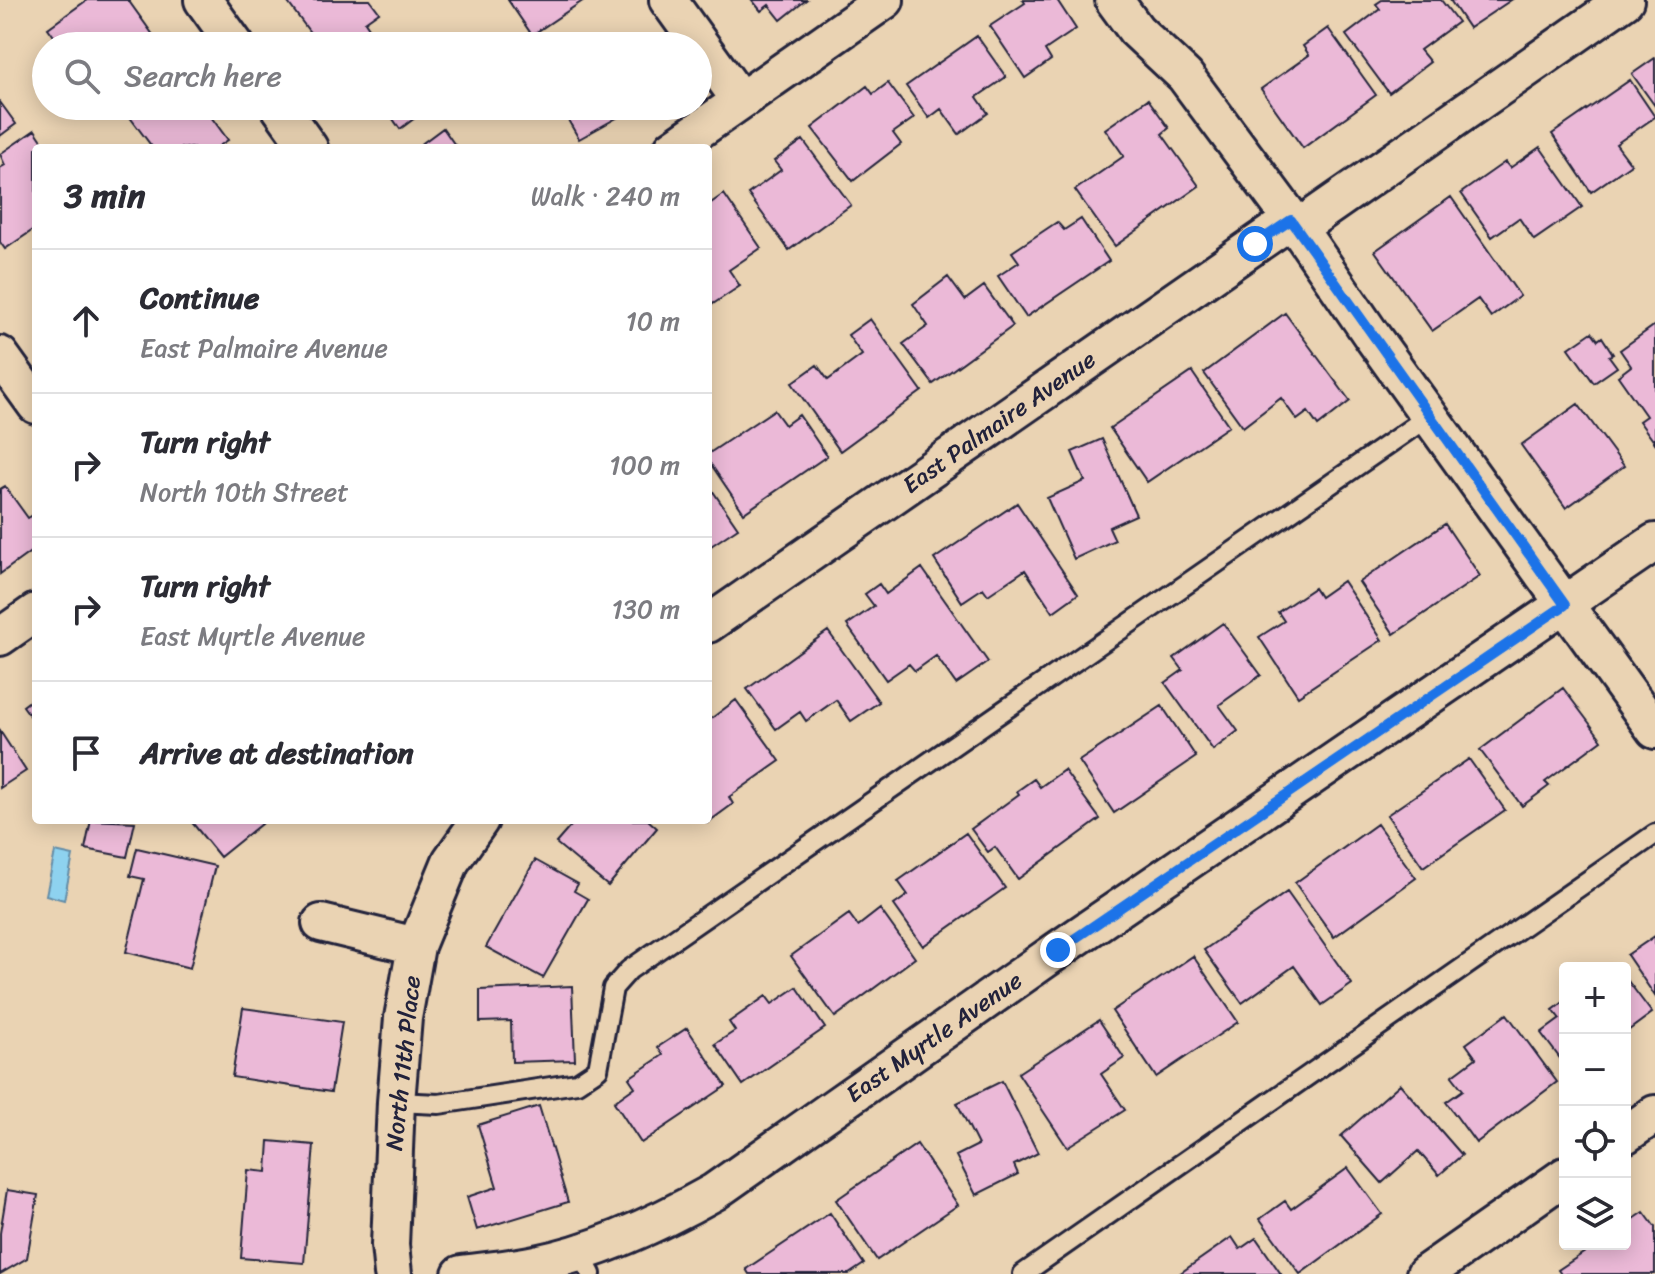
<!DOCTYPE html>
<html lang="en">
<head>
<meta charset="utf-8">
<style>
	body { margin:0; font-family:Sriracha,sans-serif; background:#f7f7f7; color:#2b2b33 }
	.controls { position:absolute; right:24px; bottom:24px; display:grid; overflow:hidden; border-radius:8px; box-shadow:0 4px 20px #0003 }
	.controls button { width:72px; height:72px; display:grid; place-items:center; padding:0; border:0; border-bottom:2px solid #e1e1e2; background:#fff; color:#2b2b33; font:40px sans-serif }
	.stop { position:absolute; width:24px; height:24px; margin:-18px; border:6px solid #1a73e8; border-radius:50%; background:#fff }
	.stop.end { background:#1a73e8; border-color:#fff; box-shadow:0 2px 8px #0008 }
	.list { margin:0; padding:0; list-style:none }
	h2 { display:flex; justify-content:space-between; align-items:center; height:104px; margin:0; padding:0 32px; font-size:34px }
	h2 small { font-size:26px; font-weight:400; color:#7c7c81 }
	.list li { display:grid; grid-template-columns:52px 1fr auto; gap:24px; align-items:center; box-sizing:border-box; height:144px; padding:0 32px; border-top:2px solid #e1e1e2 }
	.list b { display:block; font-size:30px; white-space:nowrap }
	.list p { margin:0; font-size:26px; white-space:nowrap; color:#7c7c81 }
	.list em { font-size:26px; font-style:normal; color:#7c7c81 }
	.icon { flex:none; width:44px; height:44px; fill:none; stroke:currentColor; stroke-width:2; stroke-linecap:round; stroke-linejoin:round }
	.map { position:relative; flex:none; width:1655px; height:1274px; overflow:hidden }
	.search { position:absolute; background:#fff; box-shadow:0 4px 20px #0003; left:32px; top:32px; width:680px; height:88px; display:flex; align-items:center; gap:20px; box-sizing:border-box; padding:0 28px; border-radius:44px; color:#7c7c81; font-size:30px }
	.panel { position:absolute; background:#fff; box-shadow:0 4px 20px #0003; left:32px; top:144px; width:680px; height:680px; border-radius:8px }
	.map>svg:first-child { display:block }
	.water { fill:#8ed2ef; stroke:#638ca7; stroke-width:2 }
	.building { fill:#ebb9d7; stroke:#22223b; stroke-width:2 }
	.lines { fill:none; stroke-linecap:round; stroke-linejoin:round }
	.lane-casing { stroke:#22223b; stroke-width:24 }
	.street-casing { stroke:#22223b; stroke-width:42 }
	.lane { stroke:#ead3b3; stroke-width:18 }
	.street { stroke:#ead3b3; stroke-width:36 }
	.route { stroke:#1a73e8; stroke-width:10 }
	.labels { text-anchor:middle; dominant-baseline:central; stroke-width:6; stroke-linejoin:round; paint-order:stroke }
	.street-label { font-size:24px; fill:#22223b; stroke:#ead3b3 }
</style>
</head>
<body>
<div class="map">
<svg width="1655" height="1274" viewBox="0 0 1655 1274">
	<rect width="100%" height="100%" fill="#ead3b3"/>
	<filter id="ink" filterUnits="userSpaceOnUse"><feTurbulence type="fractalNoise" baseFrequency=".0125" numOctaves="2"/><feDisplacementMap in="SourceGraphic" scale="16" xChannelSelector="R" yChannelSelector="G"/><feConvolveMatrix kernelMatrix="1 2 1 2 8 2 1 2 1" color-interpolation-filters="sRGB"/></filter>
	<g filter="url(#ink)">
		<path class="water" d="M55,852L73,856L64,900L46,895Z"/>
		<path class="building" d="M87,0H128L161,46H61L48,28Z
			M286,0H370L379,12L365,22L373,34L356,46H320Z
			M508,0H584L532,35Z
			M752,0H806L781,20L769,5L761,11Z
			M1023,0H1057L1076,29L1045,50L1051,60L1025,78L990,26L1025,3Z
			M1382,0H1441L1458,22L1420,50L1430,62L1389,93L1346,35L1380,9L1376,4Z
			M1450,0H1511L1469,28Z
			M1328,28L1376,95L1303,148L1261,89L1309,55L1303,46Z
			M977,36L1006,77L977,97L988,113L959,134L941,109L929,118L906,86Z
			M1655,58V106L1632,74Z
			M1630,80L1655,117L1616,144L1631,164L1591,192L1552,134Z
			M888,83L914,118L893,133L901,144L853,181L812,128L867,86L873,94Z
			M1148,99L1169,128L1162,134L1199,186L1115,246L1075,190L1124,156L1105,129Z
			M0,102L16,124L0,136Z
			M134,106H203L228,140L216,148H153L126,112Z
			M384,106H431L400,129Z
			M560,106H638L579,139Z
			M443,128L457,148H416Z
			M35,130L47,148H36V228L5,249L0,242V168L5,165L0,154Z
			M803,140L851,205L789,250L748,194L781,170L774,161Z
			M1540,147L1582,207L1534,240L1519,218L1492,237L1461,193L1505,162L1510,168Z
			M724,194L761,248L729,270L740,286L713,304L708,298V205Z
			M1451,197L1520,296L1491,317L1478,299L1432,331L1375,251Z
			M1081,219L1109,261L1026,317L998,276L1019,262L1012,252L1057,222L1064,230Z
			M948,277L965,300L984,286L1013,326L933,384L903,344L928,326L913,304Z
			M1285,313L1350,401L1318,426L1308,412L1297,420L1281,398L1243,427L1204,373Z
			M870,319L922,391L840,451L792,383L817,365L828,380L862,355L848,335Z
			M1655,325V443L1639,421L1646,416L1618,376L1631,366L1620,350Z
			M1592,332L1598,340L1602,337L1613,354L1609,356L1617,367L1594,383L1569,348Z
			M1192,372L1229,426L1147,482L1110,428Z
			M1578,404L1624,466L1566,508L1521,445Z
			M774,410L785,425L799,415L827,456L744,513L708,460V454Z
			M1102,439L1136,515L1109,527L1115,540L1074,559L1047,498L1085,481L1072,452Z
			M708,484L738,528L708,548Z
			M5,486L28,518L36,513V548L0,574V489Z
			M1017,503L1078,594L1053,612L1025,570L988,595L983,588L962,602L934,559Z
			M1445,524L1480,576L1394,634L1359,582Z
			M922,568L988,662L956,684L936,656L915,671L909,664L886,680L847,625L874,606L865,594L879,584L886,594Z
			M1343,581L1382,640L1298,696L1259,637L1284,621L1278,612L1314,588L1320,597Z
			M1223,623L1261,675L1219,705L1238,731L1213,750L1165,683L1183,670L1174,658Z
			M828,631L879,702L851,721L836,700L806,721L800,712L776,729L747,689Z
			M1563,688L1602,740L1545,782L1549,786L1522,806L1480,750Z
			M36,696V724L23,706Z
			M736,700L780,761L729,797L733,804L707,823L705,820H708V721Z
			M1162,706L1196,757L1114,813L1079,761Z
			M0,731L26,771L0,788Z
			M1469,759L1505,810L1423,867L1387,815Z
			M1064,770L1100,819L1018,879L995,847L988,852L971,829L1019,794L1017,791L1034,779L1040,787Z
			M91,820L135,822L127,857L85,849Z
			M190,820H266L220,857Z
			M576,820H648L657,828L608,886L556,843Z
			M1377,824L1416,878L1334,937L1295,883Z
			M966,833L1005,888L923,946L894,905L908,895L898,881Z
			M137,848L215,866L190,968L126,952L144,879L130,876Z
			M535,860L578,884L574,891L588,899L543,978L486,947Z
			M1287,892L1352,984L1322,1005L1294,966L1242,1003L1204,950Z
			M880,909L915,958L835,1017L791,956L849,914L858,926Z
			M1655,936V996L1627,955Z
			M1193,956L1238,1022L1156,1077L1112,1011Z
			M1625,977L1652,1013L1625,1033Z
			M572,986L575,1060L512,1062L511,1021L480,1022V990Z
			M797,987L825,1028L743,1085L715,1044L735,1031L729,1022L766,996L772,1004Z
			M1565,1001V1065L1541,1033L1560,1019L1553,1010Z
			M243,1008L342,1022L331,1092L232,1077Z
			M1507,1014L1557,1082L1476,1143L1446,1102L1463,1090L1452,1076L1476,1058L1466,1044Z
			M1099,1020L1124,1058L1101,1074L1125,1110L1067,1147L1018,1073Z
			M687,1028L726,1086L641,1143L614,1102L635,1087L629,1078L663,1055L658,1047Z
			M1002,1081L1038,1153L1014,1165L1018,1174L976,1195L956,1156L978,1145L957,1103Z
			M1400,1084L1462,1155L1439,1175L1418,1151L1382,1183L1341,1136Z
			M539,1106L568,1202L477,1230L467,1197L497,1187L478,1125Z
			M269,1141L314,1145L304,1263L241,1258L248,1170L267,1172Z
			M917,1144L958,1205L877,1260L836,1200Z
			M1348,1168L1382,1214L1300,1274L1260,1219L1285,1201L1291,1209Z
			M7,1190L38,1195L27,1258L0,1274V1233Z
			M1644,1212L1655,1227V1274H1561L1558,1270L1597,1244H1625V1225Z
			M830,1213L864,1264L849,1274H749L746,1269Z
			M1232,1237L1240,1249L1256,1238L1281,1274H1179Z"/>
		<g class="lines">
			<g class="lane-casing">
				<path id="lane" d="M396,1102L439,1104L577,1083L598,1069L613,988L629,970L1429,416
					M579,1252L591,1274
					M1023,1274L1655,834"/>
			</g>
			<g class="street-casing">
				<path id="street" d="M203,0L236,46
					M668,0L740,100
					M1114,0L1136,30L1185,76L1298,228L1374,339L1655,730
					M279,106L309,148
					M673,148L885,0
					M1298,228L1625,0
					M0,355L36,405
					M708,624L1291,220
					M0,637L36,612
					M321,923L416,946
					M1625,1135L1655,1114
					M393,1274L390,1245L396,1102L403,1018L416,946L451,861L480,820
					M461,1274C486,1271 511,1269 535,1264C598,1252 659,1223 714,1192L1058,950L1655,542
					M1425,1274L1565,1176"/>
			</g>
			<use href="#lane" class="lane"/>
			<use href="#street" class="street"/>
		</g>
	</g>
	<g class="lines" filter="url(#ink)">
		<path class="route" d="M1058,950L1565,605L1291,220L1255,244"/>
	</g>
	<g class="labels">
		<g class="street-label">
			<text transform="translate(999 422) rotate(-35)">East Palmaire Avenue</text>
			<text transform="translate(934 1037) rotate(-35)">East Myrtle Avenue</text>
			<text transform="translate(403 1063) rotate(-84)">North 11th Place</text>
		</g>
	</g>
</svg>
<div class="controls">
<button>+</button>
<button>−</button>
<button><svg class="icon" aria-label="locate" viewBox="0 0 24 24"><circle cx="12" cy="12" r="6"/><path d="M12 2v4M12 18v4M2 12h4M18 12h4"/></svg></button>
<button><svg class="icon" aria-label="layers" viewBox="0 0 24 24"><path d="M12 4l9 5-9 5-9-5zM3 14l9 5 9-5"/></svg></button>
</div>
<div class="stop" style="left:1255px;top:244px"></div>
<div class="stop end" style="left:1058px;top:950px"></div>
<div class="search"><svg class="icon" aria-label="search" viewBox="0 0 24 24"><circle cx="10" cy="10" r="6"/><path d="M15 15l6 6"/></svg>Search here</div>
<section class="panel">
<h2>3 min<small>Walk · 240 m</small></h2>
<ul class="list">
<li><svg class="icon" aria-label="ahead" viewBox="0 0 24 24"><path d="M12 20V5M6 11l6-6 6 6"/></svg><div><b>Continue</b><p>East Palmaire Avenue</p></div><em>10 m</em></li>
<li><svg class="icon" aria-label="right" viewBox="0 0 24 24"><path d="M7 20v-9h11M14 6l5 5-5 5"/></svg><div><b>Turn right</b><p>North 10th Street</p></div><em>100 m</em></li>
<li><svg class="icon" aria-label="right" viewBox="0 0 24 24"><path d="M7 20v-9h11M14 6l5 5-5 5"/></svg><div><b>Turn right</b><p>East Myrtle Avenue</p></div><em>130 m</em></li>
<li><svg class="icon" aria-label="arrive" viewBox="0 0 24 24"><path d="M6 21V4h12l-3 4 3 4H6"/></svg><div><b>Arrive at destination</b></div></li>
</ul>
</section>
</div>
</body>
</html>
